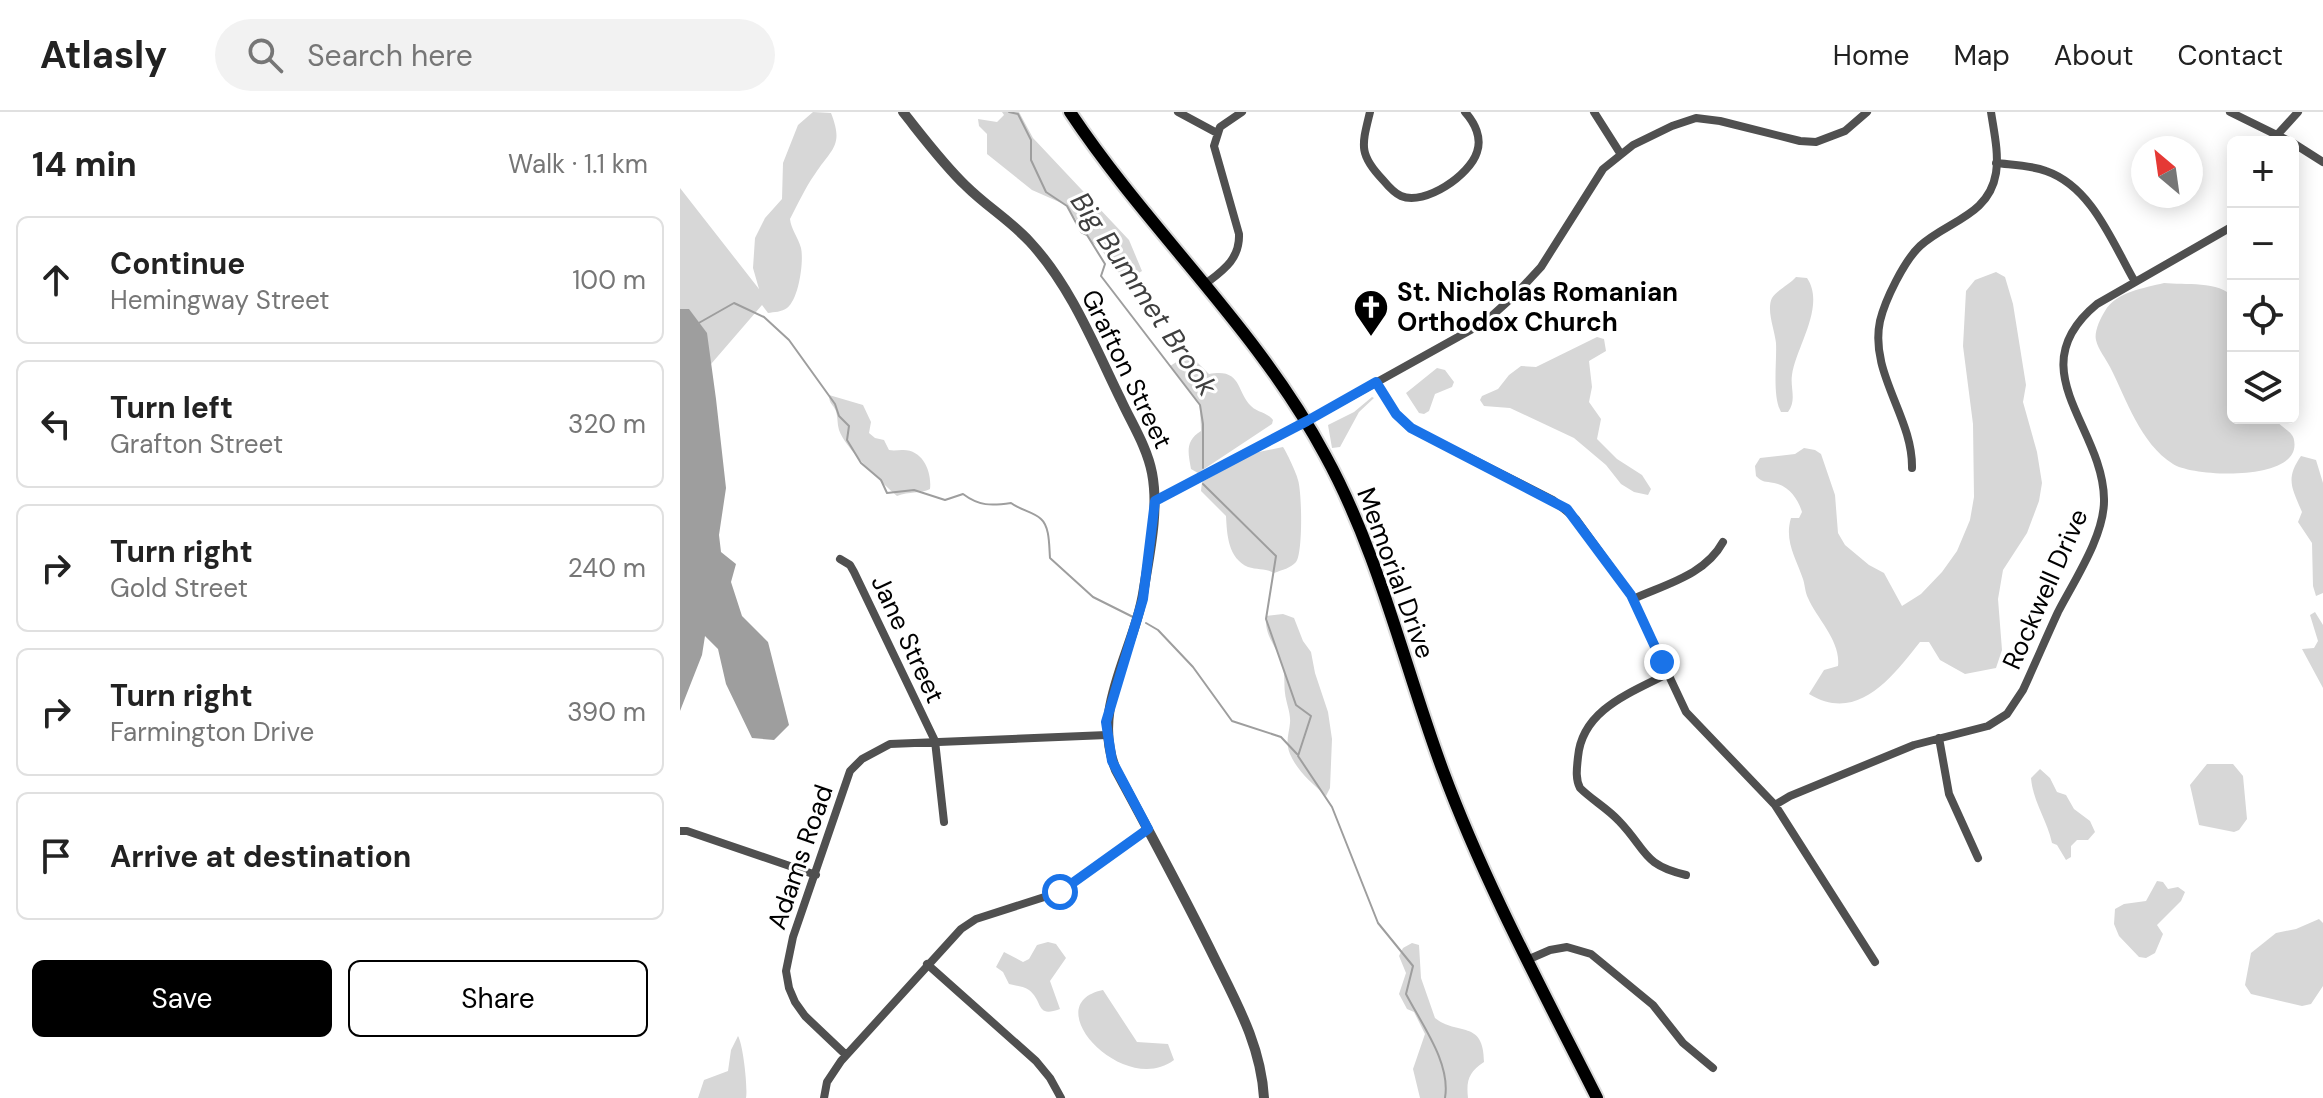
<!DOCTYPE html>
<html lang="en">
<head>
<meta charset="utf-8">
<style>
	body { margin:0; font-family:"DM Sans",sans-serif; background:#f2f2f2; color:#222 }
	.controls { position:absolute; right:24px; top:24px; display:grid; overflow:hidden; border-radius:12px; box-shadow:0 4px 20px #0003 }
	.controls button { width:72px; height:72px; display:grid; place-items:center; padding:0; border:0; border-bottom:2px solid #e0e0e0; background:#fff; color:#222; font:40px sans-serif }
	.compass { position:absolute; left:1451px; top:24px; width:72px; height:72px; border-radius:50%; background:#fff; box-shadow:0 4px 20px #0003; rotate:331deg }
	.stop { position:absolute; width:24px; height:24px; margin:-18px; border:6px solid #1a73e8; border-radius:50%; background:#fff }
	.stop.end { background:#1a73e8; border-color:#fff; box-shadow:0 2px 8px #0008 }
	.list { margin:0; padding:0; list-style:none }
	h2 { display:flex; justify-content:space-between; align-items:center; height:104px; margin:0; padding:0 32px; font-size:34px }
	h2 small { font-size:26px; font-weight:400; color:#767676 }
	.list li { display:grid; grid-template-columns:52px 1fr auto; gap:24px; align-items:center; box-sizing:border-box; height:128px; margin:0 16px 16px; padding:0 16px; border:2px solid #e0e0e0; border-radius:12px }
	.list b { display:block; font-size:30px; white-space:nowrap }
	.list p { margin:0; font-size:26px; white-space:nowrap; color:#767676 }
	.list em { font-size:26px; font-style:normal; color:#767676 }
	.actions { display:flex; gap:16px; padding:24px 32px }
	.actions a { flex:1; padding:18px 0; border:2px solid #000; border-radius:12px; text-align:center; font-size:28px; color:#000 }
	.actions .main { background:#000; color:#fff }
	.icon { flex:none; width:44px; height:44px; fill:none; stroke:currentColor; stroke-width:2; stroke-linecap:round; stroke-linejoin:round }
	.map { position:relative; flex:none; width:1643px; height:986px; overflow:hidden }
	header { display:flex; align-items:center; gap:48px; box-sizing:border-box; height:112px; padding:0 40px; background:#fff; border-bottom:2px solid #e0e0e0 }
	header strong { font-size:38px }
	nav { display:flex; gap:44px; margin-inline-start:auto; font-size:28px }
	.search { width:560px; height:72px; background:#f2f2f2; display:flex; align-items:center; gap:20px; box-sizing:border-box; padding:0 28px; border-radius:44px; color:#767676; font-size:30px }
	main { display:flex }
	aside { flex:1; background:#fff }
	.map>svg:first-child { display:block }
	.green { fill:#d7d7d7 }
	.water { fill:#9e9e9e }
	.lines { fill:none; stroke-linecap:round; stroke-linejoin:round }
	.stream { stroke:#9e9e9e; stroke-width:2 }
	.primary-casing { stroke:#dbdbdb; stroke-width:16 }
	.minor { stroke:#505050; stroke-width:8 }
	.tertiary { stroke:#505050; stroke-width:10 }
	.primary { stroke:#000; stroke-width:12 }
	.route { stroke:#1a73e8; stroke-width:10 }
	.labels { text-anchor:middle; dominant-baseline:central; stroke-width:6; stroke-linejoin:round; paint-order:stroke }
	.poi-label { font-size:26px; font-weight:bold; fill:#000; stroke:#fff; text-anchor:start }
	.street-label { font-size:26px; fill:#000; stroke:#fff }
	.water-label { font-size:28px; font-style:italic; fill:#3f3f3f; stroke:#fff }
</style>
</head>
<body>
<header>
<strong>Atlasly</strong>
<div class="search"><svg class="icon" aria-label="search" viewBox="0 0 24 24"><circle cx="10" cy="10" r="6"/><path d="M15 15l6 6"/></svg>Search here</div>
<nav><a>Home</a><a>Map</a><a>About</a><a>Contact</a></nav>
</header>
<main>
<aside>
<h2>14 min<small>Walk · 1.1 km</small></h2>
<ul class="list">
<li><svg class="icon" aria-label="ahead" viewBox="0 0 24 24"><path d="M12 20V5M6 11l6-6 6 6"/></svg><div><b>Continue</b><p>Hemingway Street</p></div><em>100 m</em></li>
<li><svg class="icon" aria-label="left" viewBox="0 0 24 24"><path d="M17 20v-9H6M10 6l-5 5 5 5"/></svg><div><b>Turn left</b><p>Grafton Street</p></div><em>320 m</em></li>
<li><svg class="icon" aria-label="right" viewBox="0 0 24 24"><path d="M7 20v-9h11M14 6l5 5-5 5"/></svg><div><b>Turn right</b><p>Gold Street</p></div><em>240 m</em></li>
<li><svg class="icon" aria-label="right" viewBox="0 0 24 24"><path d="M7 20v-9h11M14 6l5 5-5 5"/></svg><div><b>Turn right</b><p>Farmington Drive</p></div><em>390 m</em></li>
<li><svg class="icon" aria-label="arrive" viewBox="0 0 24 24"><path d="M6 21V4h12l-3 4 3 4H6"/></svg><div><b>Arrive at destination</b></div></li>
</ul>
<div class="actions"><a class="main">Save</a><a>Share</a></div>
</aside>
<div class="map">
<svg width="1643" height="986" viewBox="0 0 1643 986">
	<rect width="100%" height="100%" fill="#fff"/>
	<path class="green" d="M133,0L151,1C164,34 152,36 135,62C125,76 118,92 110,107C111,117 118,125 121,136C124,149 119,187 107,196C102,200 94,200 88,201L82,193L0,288V76L79,177L73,156L75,126L85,106L102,87L103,51L118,13Z
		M322,0H339L353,26L449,128L462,159L457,162L440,161L433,158L421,136L411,130L386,93L352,78L307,42V22L299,14L298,7L317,10L324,3Z
		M1316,160L1325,165L1333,192L1346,273L1343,290L1357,340L1362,371L1359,389L1347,421L1323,458L1318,487L1322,538L1316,556L1285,562L1260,548L1249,530H1240C1213,564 1178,612 1129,582L1144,558L1158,554C1161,529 1137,507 1128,486C1125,480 1125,473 1123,467C1116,446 1104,429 1111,406H1119L1122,400C1118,387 1109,374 1094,371C1085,369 1083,371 1076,364L1075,354L1080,346L1115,342L1124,336L1135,338L1141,342L1155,383L1158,421L1165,433L1189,453L1204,461L1222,494L1241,482L1262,460L1277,439L1290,408L1294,385L1293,312L1283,234L1286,179L1295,168Z
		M1116,165L1127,166C1146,194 1116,235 1112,263C1110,276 1117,288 1108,300H1101C1092,284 1097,250 1096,231C1095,219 1086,198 1092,186C1096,179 1110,172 1116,165Z
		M1484,171C1504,173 1540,169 1553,185V306H1595C1599,315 1613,319 1614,328C1623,371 1512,365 1493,352C1460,331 1447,288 1430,255C1426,247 1418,237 1416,228C1414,220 1420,207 1425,199C1436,180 1464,176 1484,171Z
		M917,225L924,227L926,239L909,249L912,275L909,290L921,307L917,327L937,347L962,363L971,377L968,383L954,380L941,372L926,353L894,326L830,296L804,294L800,288L802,284L818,277L829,263L841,254L856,255Z
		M503,246L517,250L529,262C562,256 556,279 571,294C578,301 587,300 593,308L592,312L518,361L511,357C508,340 505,329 521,319L520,292L490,254Z
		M757,256L765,258L774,270L772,275L755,282L749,299L744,302L739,301L726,281Z
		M149,283L183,293L191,310L189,321L195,326L204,328L209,338C214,339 218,338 222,338C243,337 252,360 250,377C241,382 229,379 217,384C202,371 165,336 159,318C157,312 158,305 156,299C153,292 149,292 149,283Z
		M692,285L694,286L679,300L660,335L652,336L648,313L674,300Z
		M603,335C606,339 617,362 618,368C622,380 623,442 616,450C611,456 602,458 594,461C585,456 577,458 568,455C548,446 547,423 546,404L521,379L522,370L574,341Z
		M1621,344L1636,348L1643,371V481L1636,484L1633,474L1632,431L1618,410L1622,400C1612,376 1605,367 1621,344Z
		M1635,500L1643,513V576L1622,537L1634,536L1638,529L1630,503Z
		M603,502L614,506L623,529L631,540L635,561L648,600L652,627L650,676L646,684C633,672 617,659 610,642C605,630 609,622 610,611C611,601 606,591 605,581C604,573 605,564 603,556C599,536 584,526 586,504Z
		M1527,652H1553L1563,664L1567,707L1559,718L1554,720L1519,713L1510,673Z
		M1360,657L1370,666L1377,680L1386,683L1394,697L1410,709L1415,720L1408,728H1397L1391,734V745L1386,748L1377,733L1372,731C1367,708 1353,690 1351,666Z
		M1477,769L1483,770L1488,777L1498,775L1505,780L1501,789L1477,813L1483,822L1475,841L1466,846L1459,845L1439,824L1434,812L1435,797L1444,792L1466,789Z
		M1639,807L1643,811V874L1631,892L1622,894L1571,882L1565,873L1571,841L1596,821L1616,817Z
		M368,830L376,832L386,846L370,869L380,897C355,906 364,890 349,878C343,874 336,874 329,872L323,860L316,855L324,840L343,850L349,847L357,833Z
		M732,831L739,833L741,866L755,906C777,924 804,907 804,950C789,960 786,968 788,986H740L733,957L745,922L734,900L727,897L719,882L726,861L719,844L723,836Z
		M423,878L457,930L488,932L494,948C444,986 355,892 423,878Z
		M58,924C63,932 68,976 66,986H18L24,968L48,959L51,938Z"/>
	<path class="water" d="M0,197H9L27,221L36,287L46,376L39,423L41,440L56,452L51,470L62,504L88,530L109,613L94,628L72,626L46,572L38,537L25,524L22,543L0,599Z"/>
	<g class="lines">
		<path class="stream" d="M329,0L338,2L351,28V48L366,80L387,94L401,120L407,123L425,152L421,164L520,293L523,312V356
			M17,212L54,191L84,205L109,228L155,292L159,304L169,314L167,328L181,351L201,368L207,381L234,378L265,388L283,382C299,394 311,394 331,391C340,398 354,400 361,407C370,415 369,434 370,446L413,485L453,505
			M523,372L596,444L586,507L616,593L631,604L618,644L652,695L698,811L733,854L726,882C742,913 771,951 765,986
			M466,511L478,518L513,555L552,609L601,625L617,642"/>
		<g class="primary-casing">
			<path id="primary" d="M390,0C469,119 577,216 645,343C699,441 724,554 763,659C805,772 863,879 917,986"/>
		</g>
		<path class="minor" d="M498,0L537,21
			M690,0C682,33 678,42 703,68C708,74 714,81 721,84C745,94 790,63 797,40C802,26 795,11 785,0
			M914,0L940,41
			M1550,0L1611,30
			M1598,22L1618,0
			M1613,31L1643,50
			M1316,51C1333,53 1350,53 1366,59C1412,75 1432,130 1455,170
			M524,173C542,159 560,148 559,122L534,34L540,15L562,0
			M696,270L716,302L731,316L873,388L896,407L951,483L1006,600L1095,693L1195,850
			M1232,356C1233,305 1189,261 1200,209C1205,188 1224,149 1240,134C1267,109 1309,104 1316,61C1319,41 1314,20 1311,0
			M475,389L627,309L805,210L836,182L861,155L923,57L953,33L992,14L1016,6L1040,9L1120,29L1136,30L1165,19L1187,0
			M160,447L170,453L174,460L255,629L264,710
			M953,487C986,472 1025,463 1043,430
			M987,562C950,581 902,598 898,645C897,655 895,666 900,676C912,688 927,696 939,709C967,738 962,753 1006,763
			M1259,626L1269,682L1298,746
			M1095,693L1110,684L1234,633L1308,614L1327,602L1343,578C1355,552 1366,526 1378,500C1394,469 1425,423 1424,387C1423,314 1338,257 1417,192L1553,114
			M0,719H7L136,763
			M847,848L870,838L887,835L911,842L973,893L1003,931L1033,956
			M247,852L356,949L370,966L381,986
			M166,943L125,904L115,890L109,876L106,859L113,825L170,659L182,647L210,632L427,623
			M144,986L147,970L161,949L281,817L296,807L380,780L468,717"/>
		<path class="tertiary" d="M223,0C243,25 263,52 286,74C306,94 331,109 350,130C391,174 415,235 441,288C452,312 467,335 472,361C479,398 470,439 464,476C455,539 410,595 436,658C469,719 502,780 533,843C556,890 581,933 584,986"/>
		<use href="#primary" class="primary"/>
	</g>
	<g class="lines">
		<path class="route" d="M380,780L468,717L432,649L426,610L463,487L475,389L627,309L696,270L716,302L731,316L887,397L951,483L982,550"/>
	</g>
	<defs>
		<g id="church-pin" transform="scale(1.8)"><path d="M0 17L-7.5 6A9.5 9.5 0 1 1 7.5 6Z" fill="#000" stroke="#fff"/><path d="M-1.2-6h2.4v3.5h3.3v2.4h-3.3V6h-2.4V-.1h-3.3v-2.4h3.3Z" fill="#fff"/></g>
	</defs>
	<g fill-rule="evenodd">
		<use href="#church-pin" x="691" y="195"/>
	</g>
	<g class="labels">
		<g class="poi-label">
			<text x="717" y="180">St. Nicholas Romanian<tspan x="717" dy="30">Orthodox Church</tspan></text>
		</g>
		<g class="street-label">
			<text transform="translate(447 257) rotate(64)">Grafton Street</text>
			<text transform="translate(716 461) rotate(70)">Memorial Drive</text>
			<text transform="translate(1365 477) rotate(-66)">Rockwell Drive</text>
			<text transform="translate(228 527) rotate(65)">Jane Street</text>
			<text transform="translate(120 745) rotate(-71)">Adams Road</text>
		</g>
		<g class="water-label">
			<text transform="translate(464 182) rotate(56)">Big Bummet Brook</text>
		</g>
	</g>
</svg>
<div class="controls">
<button>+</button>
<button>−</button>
<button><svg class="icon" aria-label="locate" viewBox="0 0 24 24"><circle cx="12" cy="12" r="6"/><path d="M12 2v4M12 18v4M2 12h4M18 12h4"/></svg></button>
<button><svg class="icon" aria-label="layers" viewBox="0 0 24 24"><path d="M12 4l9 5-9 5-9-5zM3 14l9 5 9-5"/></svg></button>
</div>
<svg class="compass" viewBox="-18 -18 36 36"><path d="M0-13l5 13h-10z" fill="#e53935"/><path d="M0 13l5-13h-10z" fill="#767676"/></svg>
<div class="stop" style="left:380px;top:780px"></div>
<div class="stop end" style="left:982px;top:550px"></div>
</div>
</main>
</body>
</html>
